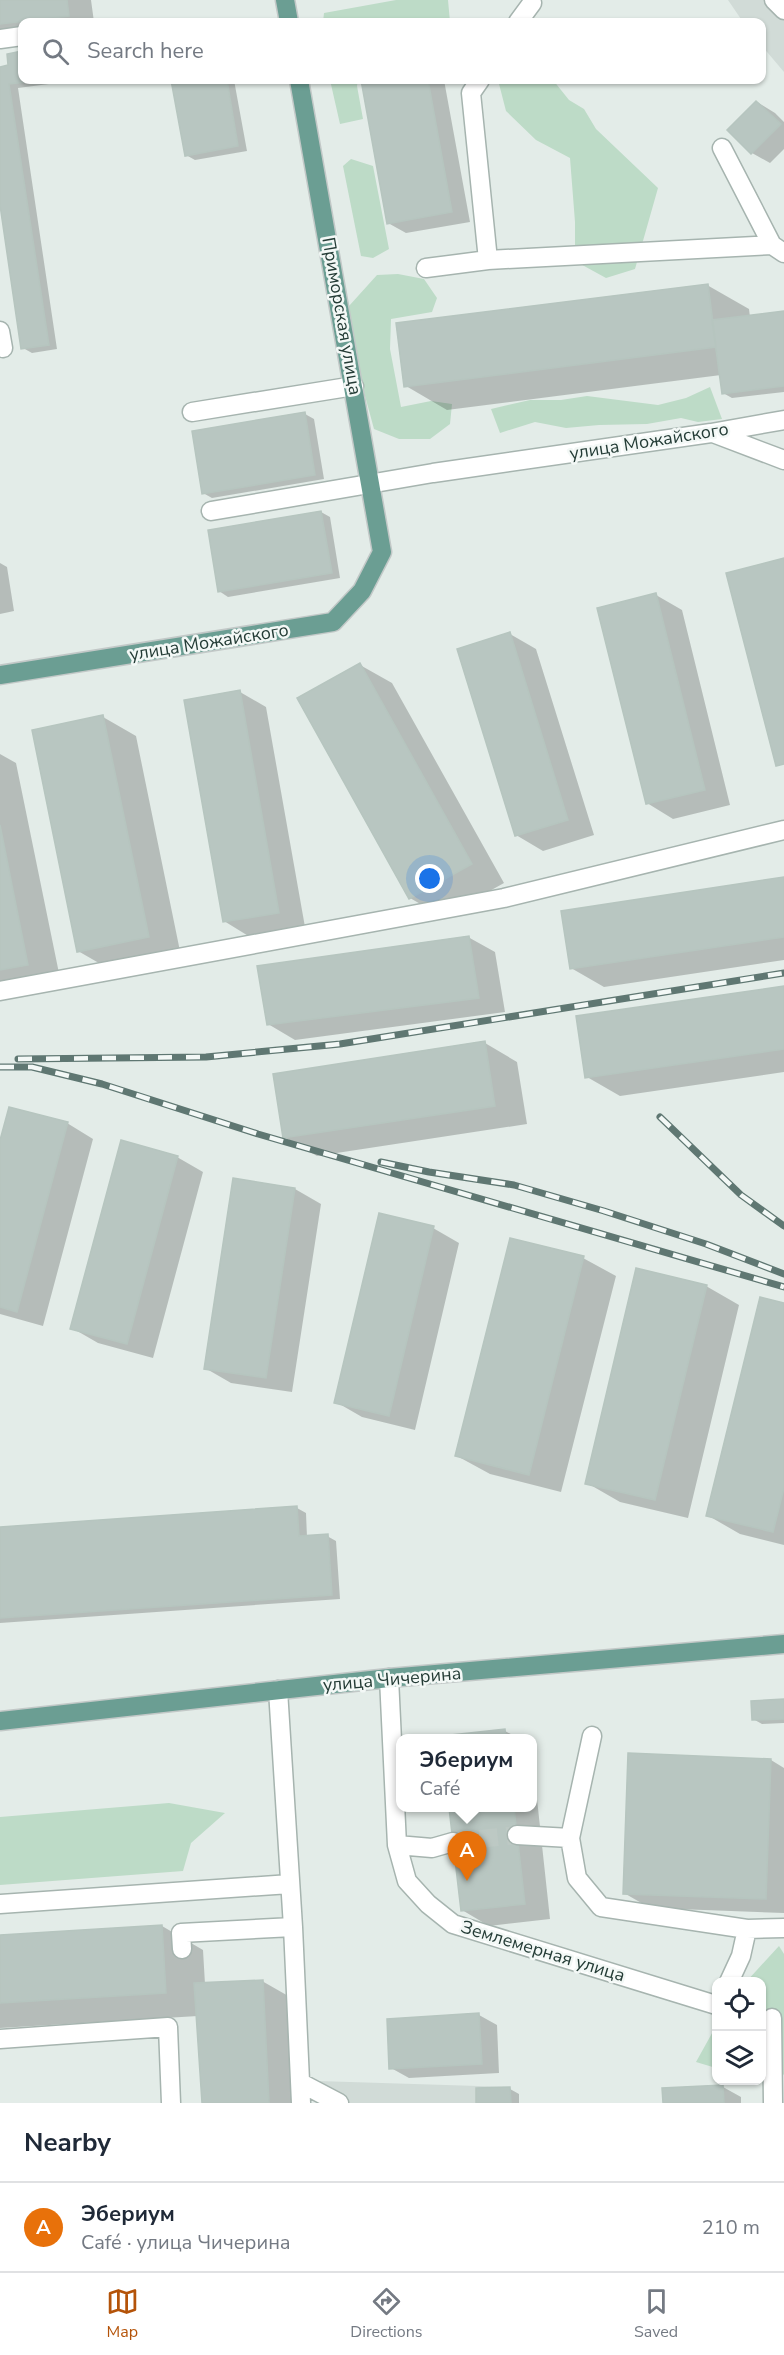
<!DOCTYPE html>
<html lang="en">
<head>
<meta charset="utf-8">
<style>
	body { margin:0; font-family:"Nunito Sans",sans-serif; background:#f2f2f3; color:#1f2937 }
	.controls { position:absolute; right:18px; bottom:18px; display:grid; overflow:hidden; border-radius:12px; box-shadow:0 2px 4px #0004 }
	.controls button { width:54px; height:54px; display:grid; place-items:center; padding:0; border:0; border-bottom:2px solid #e0e1e3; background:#fff; color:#1f2937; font:30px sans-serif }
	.you { position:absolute; left:430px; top:879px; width:21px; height:21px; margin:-15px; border:4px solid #fff; border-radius:50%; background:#1a73e8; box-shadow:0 0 0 9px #1a73e833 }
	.badge { display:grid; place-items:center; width:39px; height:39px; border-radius:50%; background:#b45309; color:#fff; font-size:20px; font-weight:700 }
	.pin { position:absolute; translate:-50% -50px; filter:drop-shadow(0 2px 3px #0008) }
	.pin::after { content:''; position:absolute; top:32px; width:21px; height:18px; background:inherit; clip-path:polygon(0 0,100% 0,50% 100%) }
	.popup { position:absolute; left:396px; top:1734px; width:141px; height:78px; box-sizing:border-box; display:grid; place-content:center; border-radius:12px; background:#fff; filter:drop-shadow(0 2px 4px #0005); font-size:20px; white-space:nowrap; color:#747a83 }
	.popup b { font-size:22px; color:#1f2937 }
	.popup::after { content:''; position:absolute; left:50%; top:100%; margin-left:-12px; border:12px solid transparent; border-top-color:#fff }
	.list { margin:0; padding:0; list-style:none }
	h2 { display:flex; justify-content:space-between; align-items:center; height:78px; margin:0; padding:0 24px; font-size:26px }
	h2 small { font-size:20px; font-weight:400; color:#747a83 }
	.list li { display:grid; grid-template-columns:39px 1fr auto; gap:18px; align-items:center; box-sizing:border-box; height:90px; padding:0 24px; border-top:2px solid #e0e1e3 }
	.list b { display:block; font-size:22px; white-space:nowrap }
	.list p { margin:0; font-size:20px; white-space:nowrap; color:#747a83 }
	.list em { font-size:20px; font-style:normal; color:#747a83 }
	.icon { flex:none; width:33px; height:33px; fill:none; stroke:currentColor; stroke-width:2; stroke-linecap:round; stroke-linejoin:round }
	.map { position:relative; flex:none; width:784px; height:2103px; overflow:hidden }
	.search { position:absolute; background:#fff; box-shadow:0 2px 4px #0004; left:18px; right:18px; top:18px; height:66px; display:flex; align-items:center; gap:15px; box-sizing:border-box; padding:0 21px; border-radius:12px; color:#747a83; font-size:22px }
	.sheet { height:168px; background:#fff }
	nav { display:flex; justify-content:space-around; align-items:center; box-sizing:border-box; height:84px; border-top:2px solid #e0e1e3; background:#fff; font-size:16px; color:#747a83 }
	nav a { display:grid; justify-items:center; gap:3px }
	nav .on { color:#b45309 }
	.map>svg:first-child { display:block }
	.built { fill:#d1dbd7 }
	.green { fill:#bddbc7 }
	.shadow { fill:#0003 }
	.building { fill:#b8c6c1; stroke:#b6c5bf; stroke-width:1.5 }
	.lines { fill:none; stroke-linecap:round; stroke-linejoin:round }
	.minor-tunnel { stroke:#bdc9c4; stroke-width:18; stroke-dasharray:18 9; stroke-linecap:butt }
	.minor-casing { stroke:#a6b4af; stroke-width:21 }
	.major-casing { stroke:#c2c8c7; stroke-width:21 }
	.minor { stroke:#fff; stroke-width:18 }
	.major { stroke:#6b9e93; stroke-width:18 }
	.rail-casing { stroke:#5f7772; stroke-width:7 }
	.rail { stroke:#f3f8f6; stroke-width:4.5; stroke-dasharray:14; stroke-linecap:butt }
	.labels { text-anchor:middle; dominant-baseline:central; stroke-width:5; stroke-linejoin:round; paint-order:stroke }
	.street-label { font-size:18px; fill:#243c36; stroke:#f3f8f6 }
</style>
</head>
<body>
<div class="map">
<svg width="784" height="2103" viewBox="0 0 784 2103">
	<rect width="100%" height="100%" fill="#e3ece8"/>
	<path class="built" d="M728,0H784V72L762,46V22H743Z
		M318,2081L510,2087L511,2103H319Z"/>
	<path class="green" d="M396,0H448L450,22H323L324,13Z
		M330,80H358L357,86L363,119L340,124Z
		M498,80H553L569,100L584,109L596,129L658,188L635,269L606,278L575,261V222L570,158L536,140L506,111Z
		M351,159L373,166L389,249L373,258L361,256L343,166Z
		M398,274L424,279L437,298L432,312L391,319L390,349L401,407L431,401L452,404L450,424L430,439H399L374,429L358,370L349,306L377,275Z
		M710,387L722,419L698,422L681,418L647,424L599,425L566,428L535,422L500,433L491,409L530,400H561L587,396L658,405L686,398Z
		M169,1803L225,1813L191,1843L183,1871L0,1885V1817Z
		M779,1946L784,1954V2075L762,2056V1982H746Z
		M716,2026V2068L696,2062Z"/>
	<path class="shadow" d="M0,0H91L94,22H22V39L0,41Z
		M22,53V80H80L18,88L57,349L32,353L23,348L0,195V68L10,67L8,55Z
		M173,80H234L247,151L195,160L186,155Z
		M362,80H444L470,222L406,233L388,223Z
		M757,102L775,113L784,122V149L770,163L752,153L729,130Z
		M707,285L749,309L750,317L784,312V392L732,398L723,393L721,375L447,410L406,386Z
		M305,414L314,419L324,479L212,498L203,493Z
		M321,512L330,517L340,578L228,597L219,591Z
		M0,563L7,567L14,611L0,614Z
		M656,595L682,610L730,805L673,819L647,803Z
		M510,634L536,649L594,835L543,851L516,835Z
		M360,665L392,683L504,883L443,917L410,898Z
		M240,692L266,707L305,927L250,937L224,921Z
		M103,717L136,736L181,956L111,970L78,951Z
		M0,754L16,763L61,983L0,995Z
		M784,879V960L604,987L571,968Z
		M468,937L495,952L505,1012L295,1040L268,1024Z
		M784,987V1072L620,1096L587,1077Z
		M485,1043L517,1062L527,1124L317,1156L284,1137Z
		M67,1123L93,1139L43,1326L0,1314V1146Z
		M177,1157L203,1172L153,1358L98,1343L72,1328Z
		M234,1180L295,1189L321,1204L292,1392L231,1383L205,1368Z
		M433,1228L459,1243L415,1430L362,1417L336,1402Z
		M583,1258L616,1276L561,1492L490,1474L457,1456Z
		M706,1286L739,1305L688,1518L620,1502L587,1483Z
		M784,1305V1545L740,1534L707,1515Z
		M297,1508L306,1513L307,1537L327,1536L336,1541L340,1599L0,1623V1529Z
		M784,1700V1723L762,1724L753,1719Z
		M505,1731L518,1738H443Z
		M629,1754L771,1760L784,1768V1913L650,1908L624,1893Z
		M533,1762L550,1919L489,1926L462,1910L451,1808H533Z
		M162,1926L203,1950L205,1984L262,1981L304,2005L309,2103H203L198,2016L0,2028V1936Z
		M479,2015L497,2025L499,2073L409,2078L391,2068Z
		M723,2087L741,2097V2103H665Z
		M510,2089L519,2094V2103H478Z"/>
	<path class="building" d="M0,0H67L69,16L0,24Z
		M22,51V80H41L9,84L49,345L21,349L0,205V67L8,65L7,54Z
		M171,80H227L238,146L185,156Z
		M361,80H428L452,212L387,224Z
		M756,101L781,124L751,154L727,130Z
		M708,284L716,347L404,387L396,323Z
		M784,311V386L722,394L712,320Z
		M305,412L315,475L202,494L192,431Z
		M321,511L332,573L218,592L208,530Z
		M784,558V764L776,766L726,573Z
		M656,593L705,790L646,804L597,608Z
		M510,632L568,820L515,836L457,649Z
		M360,663L472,864L409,899L297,698Z
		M240,690L279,913L223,922L184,700Z
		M103,715L149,937L77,952L32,730Z
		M0,825L28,965L0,970Z
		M784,877V937L570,969L561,911Z
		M469,936L479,998L267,1025L257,966Z
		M784,986V1049L585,1078L576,1016Z
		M485,1041L495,1106L283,1138L273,1074Z
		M9,1107L68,1122L17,1312L0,1307V1140Z
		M121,1140L178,1156L127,1344L70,1329Z
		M233,1178L295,1188L266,1378L204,1369Z
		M379,1213L434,1226L389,1416L334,1403Z
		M510,1238L584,1256L529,1475L455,1456Z
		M636,1268L707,1285L655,1500L585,1484Z
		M760,1297L784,1303V1488L773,1532L706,1516Z
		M297,1506L299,1536L328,1534L332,1595L0,1618V1527Z
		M784,1699V1719L752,1720L751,1701Z
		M505,1729L506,1738H442V1736Z
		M628,1753L771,1759L766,1899L623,1894Z
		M449,1808H514L525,1904L461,1911Z
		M162,1925L166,1993L0,2003V1935Z
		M263,1980L269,2103H202L194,1983Z
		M479,2013L482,2064L389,2069L387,2019Z
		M723,2085L724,2103H663L662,2088Z
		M510,2087L511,2103H476V2088Z"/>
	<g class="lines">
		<path class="minor-tunnel" d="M453,1842L517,1835"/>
		<g class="minor-casing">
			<path id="minor" d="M774,0L784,10
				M518,22L532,3
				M0,39L22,36
				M480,80L471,93L488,260
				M722,148L772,245L784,253
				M426,268L488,260L772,245
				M0,331L3,348
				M192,412L354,386
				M713,433L784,460
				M211,511L433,473L711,433L784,420
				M0,991L504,898L784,830
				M389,1678L397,1845L407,1881L428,1904L453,1924L716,2005
				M278,1690L293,1927L301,2103
				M592,1736L570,1838L577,1878L601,1907L747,1929L784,1928
				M517,1835L570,1838
				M397,1845L432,1848L453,1842
				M0,1904L290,1884
				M182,1949L181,1933L293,1927
				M729,1982L741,1956L747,1929
				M772,2018L773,2103
				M0,2039L168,2027L171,2103
				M301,2083L339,2103"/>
		</g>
		<g class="major-casing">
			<path id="major" d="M285,0L289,22
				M0,675L333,622L362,591L382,552L299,80
				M0,1721L389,1678L784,1644"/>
		</g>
		<use href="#minor" class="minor"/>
		<use href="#major" class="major"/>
		<g class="rail-casing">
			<path id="rail" d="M18,1059L206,1057L340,1044L784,973
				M0,1067H32L102,1084L258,1134L784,1287
				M660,1117L741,1195L784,1226
				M381,1162L429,1172L514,1185L604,1211L706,1244L784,1274"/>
		</g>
		<use href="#rail" class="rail"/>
	</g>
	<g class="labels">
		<g class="street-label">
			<text transform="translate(342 316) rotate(80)">Приморская улица</text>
			<text transform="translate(649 441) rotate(-9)">улица Можайского</text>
			<text transform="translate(209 642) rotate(-9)">улица Можайского</text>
			<text transform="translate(392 1679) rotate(-5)">улица Чичерина</text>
			<text transform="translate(543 1951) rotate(17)">Землемерная улица</text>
		</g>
	</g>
</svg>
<div class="controls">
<button><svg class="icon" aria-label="locate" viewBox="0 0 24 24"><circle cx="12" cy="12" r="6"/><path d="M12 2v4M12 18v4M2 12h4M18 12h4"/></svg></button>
<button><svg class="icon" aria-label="layers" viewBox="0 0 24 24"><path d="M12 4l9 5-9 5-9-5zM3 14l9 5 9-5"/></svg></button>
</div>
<div class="you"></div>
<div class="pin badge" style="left:467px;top:1881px;background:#e8710a">A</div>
<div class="popup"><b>Эбериум</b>Café</div>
<div class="search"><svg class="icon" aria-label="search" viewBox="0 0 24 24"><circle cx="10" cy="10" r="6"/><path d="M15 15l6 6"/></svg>Search here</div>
</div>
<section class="sheet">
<h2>Nearby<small></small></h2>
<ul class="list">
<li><span class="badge" style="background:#e8710a">A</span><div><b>Эбериум</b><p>Café · улица Чичерина</p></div><em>210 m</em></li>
</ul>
</section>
<nav>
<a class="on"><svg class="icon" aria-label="map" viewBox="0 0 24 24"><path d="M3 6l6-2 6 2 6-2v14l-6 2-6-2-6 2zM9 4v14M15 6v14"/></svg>Map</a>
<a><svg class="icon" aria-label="directions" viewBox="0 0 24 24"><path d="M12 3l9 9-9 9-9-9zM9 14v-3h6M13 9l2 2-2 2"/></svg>Directions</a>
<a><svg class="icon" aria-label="saved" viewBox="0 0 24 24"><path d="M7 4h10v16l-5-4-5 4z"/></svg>Saved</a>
</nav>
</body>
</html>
